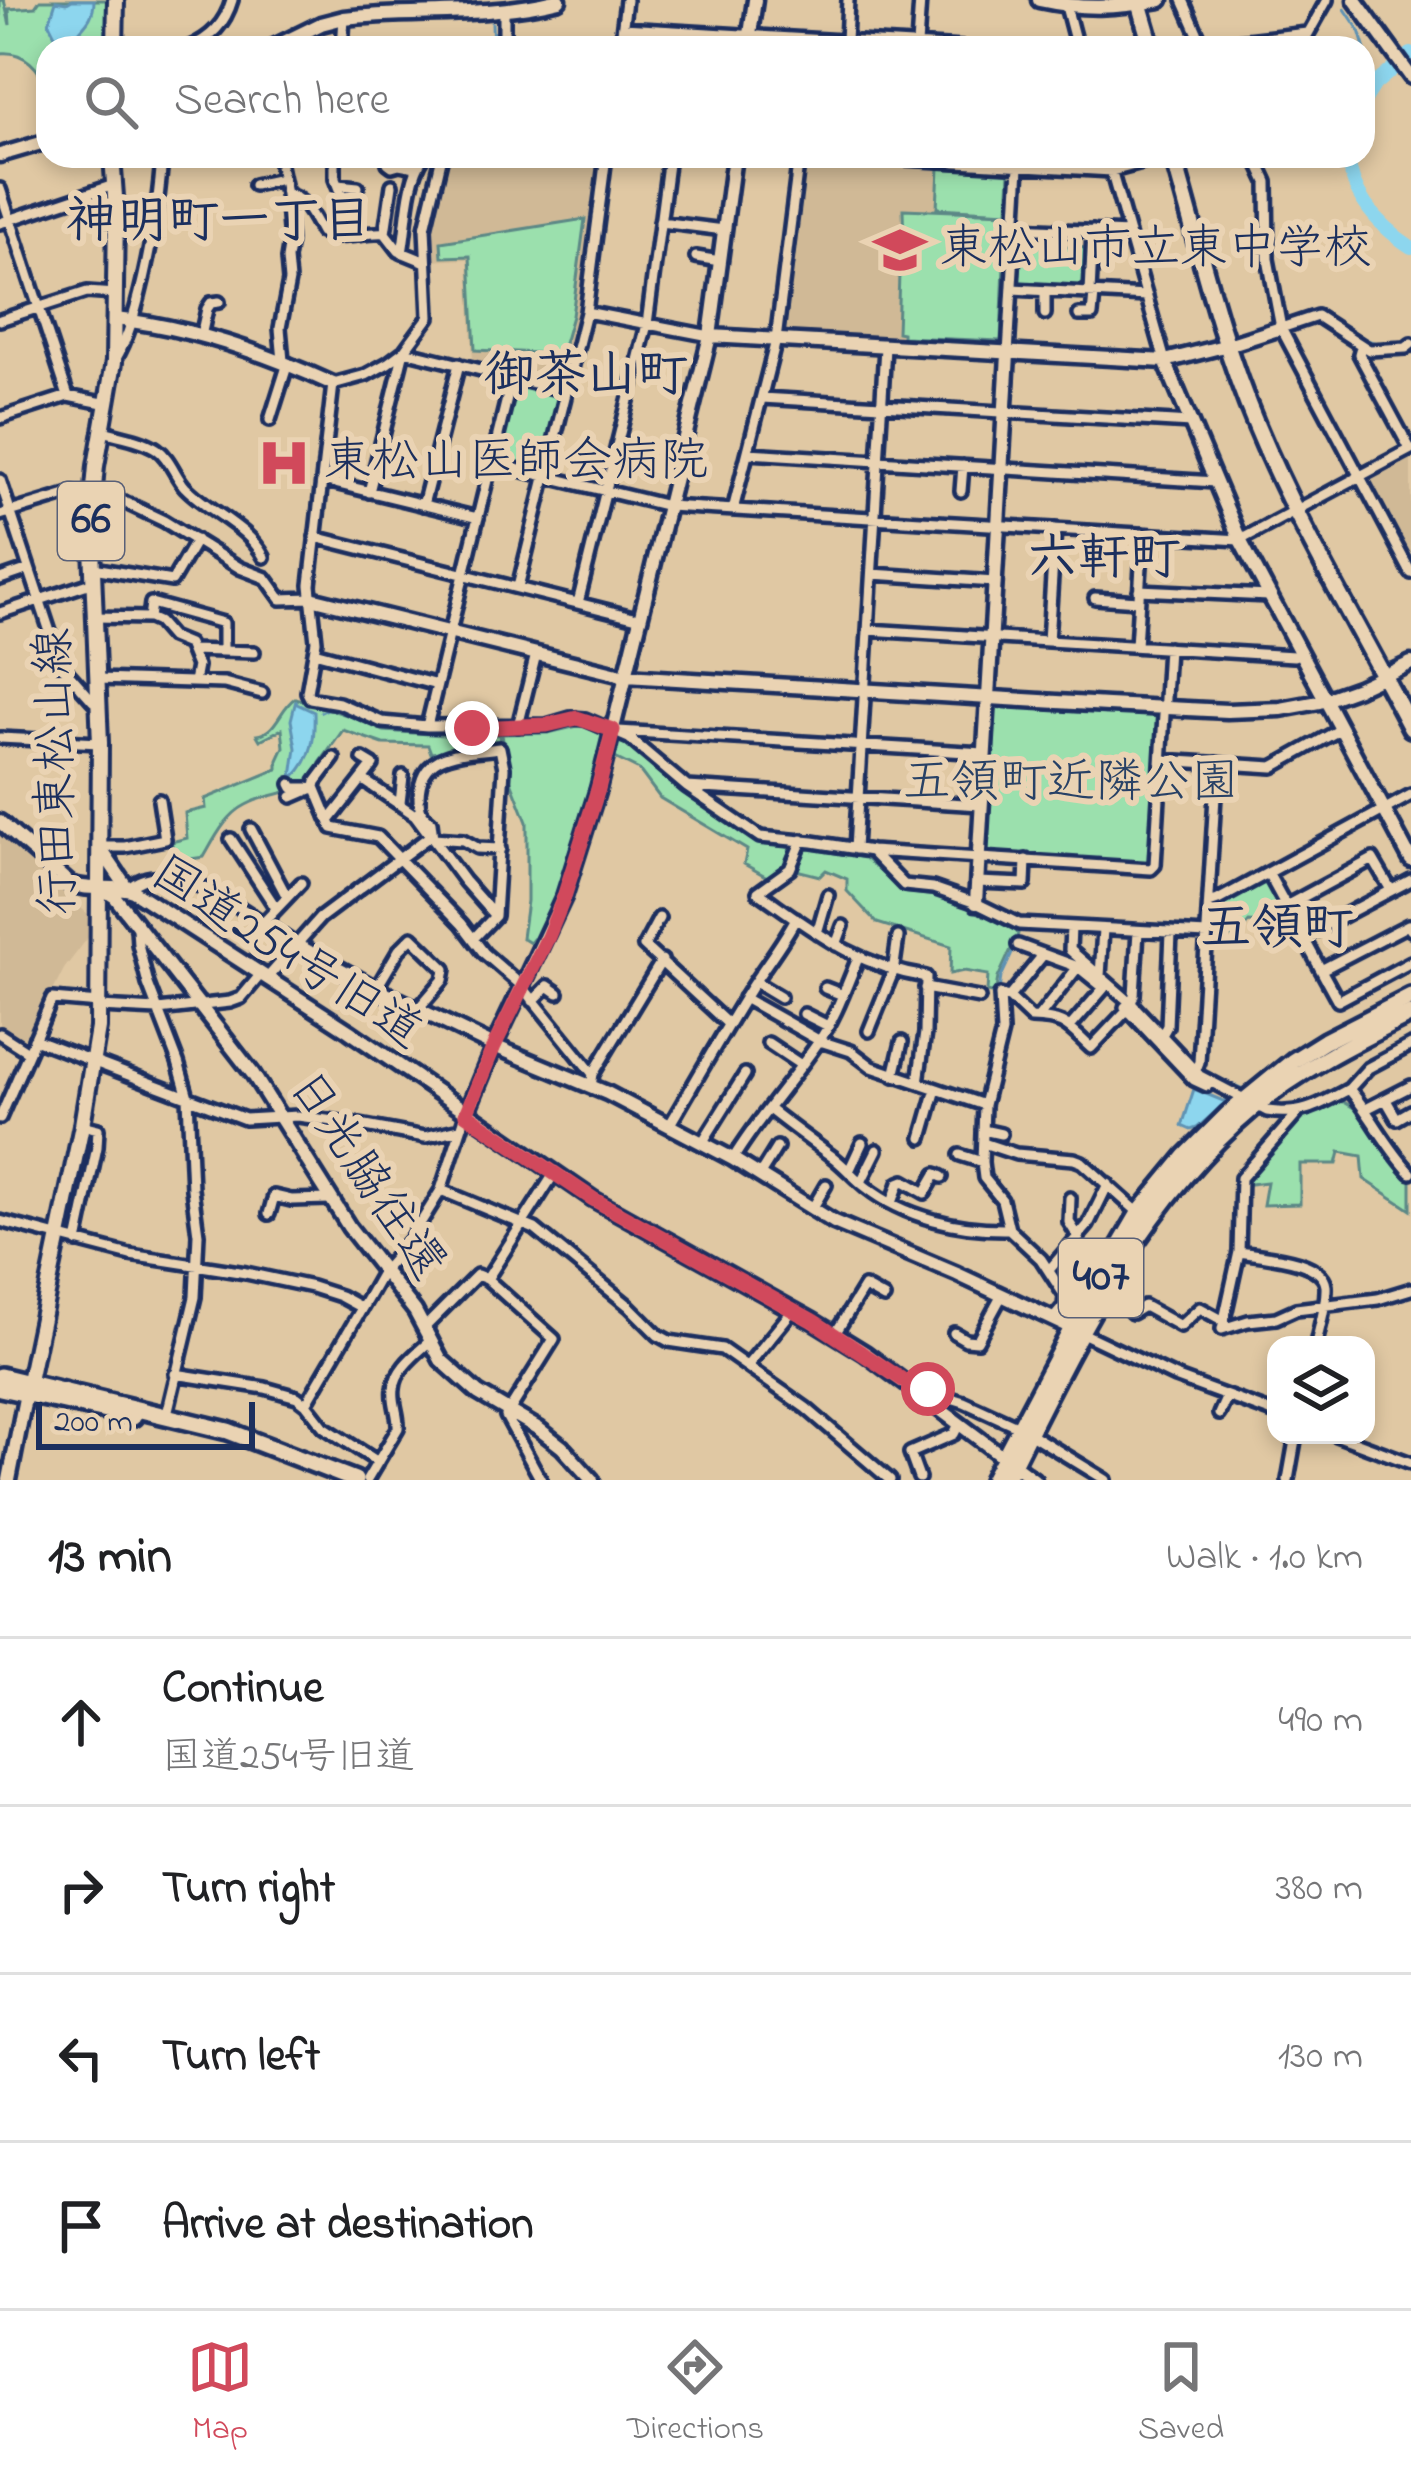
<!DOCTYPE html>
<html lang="en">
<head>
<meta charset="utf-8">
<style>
	body { margin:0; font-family:"Indie Flower","Klee One",sans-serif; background:#f2f2f2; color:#202124 }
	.controls { position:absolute; right:36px; bottom:36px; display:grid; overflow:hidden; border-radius:24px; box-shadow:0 6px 18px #0003 }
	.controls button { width:108px; height:108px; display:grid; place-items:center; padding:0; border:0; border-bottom:3px solid #e0e0e0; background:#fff; color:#202124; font:60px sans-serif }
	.scale { position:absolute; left:36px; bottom:30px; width:219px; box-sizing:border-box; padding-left:12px; border:6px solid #1b2f5e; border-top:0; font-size:33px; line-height:42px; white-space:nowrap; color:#1b2f5e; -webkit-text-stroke:9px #ead3b3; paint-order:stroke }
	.stop { position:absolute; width:36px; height:36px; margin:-27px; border:9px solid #d1495b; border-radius:50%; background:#fff }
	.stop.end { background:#d1495b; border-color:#fff; box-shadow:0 3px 12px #0008 }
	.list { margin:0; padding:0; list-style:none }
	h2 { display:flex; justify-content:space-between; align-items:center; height:156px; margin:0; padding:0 48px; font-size:51px }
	h2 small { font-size:39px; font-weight:400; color:#757577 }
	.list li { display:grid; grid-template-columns:78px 1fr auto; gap:36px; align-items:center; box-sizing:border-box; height:168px; padding:0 48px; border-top:3px solid #e0e0e0 }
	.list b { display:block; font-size:45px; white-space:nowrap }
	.list p { margin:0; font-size:39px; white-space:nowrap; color:#757577 }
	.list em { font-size:39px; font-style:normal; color:#757577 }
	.icon { flex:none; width:66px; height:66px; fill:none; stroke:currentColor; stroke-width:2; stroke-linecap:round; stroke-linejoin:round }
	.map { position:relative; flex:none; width:1411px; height:1480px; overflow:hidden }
	.search { position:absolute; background:#fff; box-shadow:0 6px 18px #0003; left:36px; right:36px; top:36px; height:132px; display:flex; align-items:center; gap:30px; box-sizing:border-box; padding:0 42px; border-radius:36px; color:#757577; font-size:45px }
	.sheet { height:828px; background:#fff }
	nav { display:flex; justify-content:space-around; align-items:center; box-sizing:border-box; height:168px; border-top:3px solid #e0e0e0; background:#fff; font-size:33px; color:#757577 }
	nav a { display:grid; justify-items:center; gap:6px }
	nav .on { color:#d1495b }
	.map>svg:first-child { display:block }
	.built { fill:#d0b996 }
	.green { fill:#9be0ad; stroke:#5b8886; stroke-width:3 }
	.water { fill:#8dd6ee; stroke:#5f93b4; stroke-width:3 }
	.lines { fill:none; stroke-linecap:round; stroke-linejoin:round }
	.stream { stroke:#5f93b4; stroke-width:3 }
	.river { stroke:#8dd6ee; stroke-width:14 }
	.street-casing { stroke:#1b2f5e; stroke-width:18 }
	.secondary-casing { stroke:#1b2f5e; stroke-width:21 }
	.primary-casing { stroke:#1b2f5e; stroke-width:22 }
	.highway-casing { stroke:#1b2f5e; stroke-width:24 }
	.street { stroke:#ead3b3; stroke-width:9 }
	.secondary { stroke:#ead3b3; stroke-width:12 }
	.primary { stroke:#ead3b3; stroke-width:14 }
	.highway { stroke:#ead3b3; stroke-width:15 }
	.route { stroke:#d1495b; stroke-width:15 }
	.labels { text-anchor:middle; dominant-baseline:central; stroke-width:12; stroke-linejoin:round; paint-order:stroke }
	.shield { fill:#ead3b3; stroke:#596078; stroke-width:3 }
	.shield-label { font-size:45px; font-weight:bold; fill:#1b2f5e }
	.poi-label { font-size:48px; fill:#1b2f5e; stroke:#ead3b3; text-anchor:start }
	.street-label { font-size:48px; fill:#1b2f5e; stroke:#ead3b3 }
	.park-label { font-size:48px; fill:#284166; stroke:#ead3b3 }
	.neighbourhood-label { font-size:51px; font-weight:bold; fill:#1b2f5e; stroke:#ead3b3 }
</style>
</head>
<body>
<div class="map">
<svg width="1411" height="1480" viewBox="0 0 1411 1480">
	<rect width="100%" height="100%" fill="#e0c8a3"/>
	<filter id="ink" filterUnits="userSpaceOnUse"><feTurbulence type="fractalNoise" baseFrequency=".00833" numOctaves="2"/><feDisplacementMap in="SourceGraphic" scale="24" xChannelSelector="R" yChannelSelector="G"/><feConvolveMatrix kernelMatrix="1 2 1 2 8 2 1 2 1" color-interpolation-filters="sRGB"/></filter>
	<g filter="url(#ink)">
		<path class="built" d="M444,156H604L583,311L565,383L473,362L468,259L429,261L428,229Z
			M805,156L1012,168L1014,171L1004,343L1001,346L783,333L780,330L802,158Z
			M1411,453V559L1367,478Z
			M0,836L90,916L93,923L90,935L64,969L27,1043H19L17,1038L0,1030Z"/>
		<path class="green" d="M0,0H4L10,25L9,9L35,7L40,0H109L108,48H48V91C41,69 24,50 0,53Z
			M939,168L1010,172L1008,212L937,208Z
			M903,209L1006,213L1001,341L902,337V333L897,332L900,245H904Z
			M585,219L572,316L561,354L475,350L470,256L442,257L441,242Z
			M1021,245L1089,248L1087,287L1085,289L1019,286Z
			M515,382L560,394L541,467L498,457Z
			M295,698L350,716L384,731L459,736L499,734L500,744L431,753L428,745L383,744L343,730L320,763L322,767C296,800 278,788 246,805C226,815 215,838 204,857L184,860L175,853L171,842L187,838L185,813L206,808L205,799L278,769V760L284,747L282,729L260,740L257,735C277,732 280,708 295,698Z
			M995,704L1160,716L1150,864L983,854L992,707Z
			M582,725L602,735L603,742L557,897L538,941L533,939L530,943L522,938L527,901V822L507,771L502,734L548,733Z
			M617,741L627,745L680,791L758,843L797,847L782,870L769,878L744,864L747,850L660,798L639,770L613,757Z
			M805,848L865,858L903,892L937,896L975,909L1016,931L1018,934L998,978L995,994L987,992L988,975L964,971L950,974L951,946L877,923L847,891V879L826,870L820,876L796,870Z
			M1264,882L1270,884L1286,917L1273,924L1249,922L1237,937H1214L1215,907Z
			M1339,1099L1364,1114L1395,1163L1411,1180V1210L1364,1179L1362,1156L1340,1152L1337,1164H1300V1204L1263,1205L1267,1182L1242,1185L1243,1179L1300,1114Z"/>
		<path class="water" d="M72,0H94C94,26 76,27 69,48H55L56,37L49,23L56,1L67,3Z
			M296,700L297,704L314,712C315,737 313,757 295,776L292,777L296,748L291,720Z
			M1194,1089L1226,1102L1197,1128L1191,1130L1182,1126Z"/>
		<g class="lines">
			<path class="stream" d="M1345,9L1359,30L1375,84
				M492,23L493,48
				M1077,30L1082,48
				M934,156L947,157
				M1113,156L1115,163
				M962,158L984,159
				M421,224L437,156
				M1359,336C1374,344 1395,349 1411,339
				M1368,358L1411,437
				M499,460L539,470
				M553,473L592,483
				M331,487L411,506
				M613,488L652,497
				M475,510L487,460
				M884,514L991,520
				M1005,521L1105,527
				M308,662L312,642L309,618
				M321,712L332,707L384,728L459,733L548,730L572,724
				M584,724L602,732
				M620,739L628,743L681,791L760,843L794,845
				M809,846L866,856L896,884
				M904,890L929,892L970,906
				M1000,920L1018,928
				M1180,937L1200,938
				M1209,982L1213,909
				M999,990L1001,977L1015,947
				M1151,1017L1159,1025
				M1207,1027L1209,992
				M1206,1042L1204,1070L1207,1074L1243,1089
				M1396,1099L1411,1092
				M1373,1112L1382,1107
				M1376,1116L1396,1148"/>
			<path class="river" d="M1363,103L1375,84L1411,54
				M1348,156C1351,196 1379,226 1411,247"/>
			<g class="street-casing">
				<path id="street" d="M1183,0L1204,48
					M1066,6L1077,48
					M504,10V48
					M623,28L963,48
					M846,41L848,0
					M917,45L920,0
					M1203,45L1307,33
					M188,48C211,38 225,24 232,0
					M342,48L344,18
					M620,48L626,0
					M1300,48L1327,0
					M278,156L286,194L290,241L287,259L289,281L280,328L283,361
					M335,156V179L357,235
					M388,156V163L392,166L399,164L416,167
					M442,156L425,228L429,317L404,351L388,363L366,375L333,384L310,585L316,641L307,692L310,698L339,703L382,722L427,726L547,725L571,718L585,719L629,738L687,787L760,837L813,842L871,851L1151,869L1155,865L1168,648
					M852,156L1112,171L1168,156
					M1107,156L1165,361
					M1255,156L1267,182L1268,259L1281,328L1411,573
					M254,185L282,179
					M338,185L358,187
					M0,189L68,396
					M286,194C305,198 312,216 321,232C344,242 362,231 385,233L399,251L426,262
					M660,222L724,230
					M0,223L114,185
					M1016,228L1129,233
					M385,233L392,185
					M402,253C408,221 406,183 424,156
					M696,257L720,261
					M1012,289L1147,296
					M1090,293L1093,231
					M586,312L710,336
					M1045,314V291
					M1079,315H1092L1094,294
					M0,320L87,292L115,294
					M1281,328L1317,316L1369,350L1406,348L1411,344
					M201,336L207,309L211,303L219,302
					M1361,347L1359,354L1410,449
					M404,351L566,391
					M1008,354L1019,166
					M115,360C141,319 159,206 162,156
					M762,398L1191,423
					M0,418L68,396L108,404
					M270,420L288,363
					M103,431C120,436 142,439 157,449C170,458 175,476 185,487C209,512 248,526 264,557
					M748,453L1215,482
					M491,463L668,506L1240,540L1411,449
					M0,480L61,665L93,701L99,702
					M322,480L478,518
					M961,491L963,466
					M369,492L404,351
					M92,494L124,502L164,521L240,568L266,578L281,599L311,598
					M423,505L459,364
					M733,510L776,340L799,156
					M0,515L73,493
					M315,537L641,619
					M93,568L172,581L196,540
					M872,574L995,582
					M0,579L29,569
					M518,587L586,312L606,156
					M1139,590L1269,596
					M1095,598L1138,601
					M578,603L647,324L669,156
					M0,613L94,582
					M95,617L149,618L158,622L171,637L188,644L197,666L194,682
					M149,618L151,603L223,623V651
					M868,630L1294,656L1300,653
					M1048,641L1055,529
					M1136,646L1143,534
					M191,650L254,652
					M314,652L437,685
					M98,679L224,683L262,693
					M427,726L512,378
					M518,726L536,654
					M618,731L984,753
					M0,738L100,743
					M334,758L316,782L315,787L332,828L378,837L462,924L484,953L522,986L593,1074L591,1086
					M1162,760L1273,767L1341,729
					M362,779L415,815L464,881L495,916
					M291,784L293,788H308
					M687,787L981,805
					M292,797L315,787
					M400,803L403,776
					M329,821L373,765L363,759
					M251,829L287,897
					M231,839L276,908
					M802,840L790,869L758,892C814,931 856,966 926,977L925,1033L918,1082
					M100,847H125L165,839L159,800
					M855,849L885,347
					M871,851L904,885L933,888L976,903L1019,924L1207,934
					M1268,873L1338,1001L1411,962
					M977,882L1025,884L1026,860
					M128,889C170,848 256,920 295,944
					M1209,903L1218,900L1411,795
					M1286,906L1373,859L1391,890
					M659,918L644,946L728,1024
					M262,924L301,883
					M1071,927L1070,950L1131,1003L1200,1076L1267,1111C1302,1116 1319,1105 1349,1089
					M137,928L138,944L148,984L178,1062L188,1097L192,1189L198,1234L195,1297L167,1414
					M817,933L828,895
					M475,937L495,916L504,768L500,748C462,753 420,750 419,797C419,810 421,814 431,822L433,838L463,840L477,848L500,849
					M1303,937L1411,880
					M836,945L843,926
					M1018,945L1078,967L1104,988
					M1321,970L1408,925L1411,930
					M1100,976L1103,929
					M267,978L320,918L431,835
					M755,982L780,997
					M825,988L843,995
					M925,988L979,998
					M376,989L399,950L412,937L445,969L443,980L418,1009
					M1009,997L1043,955
					M744,998L820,1041L851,1051L872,1067L984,1105
					M533,1001L548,986L558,993
					M1131,1003L1134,995L1138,931
					M99,1007L158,1010L230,1002L241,998L261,974
					M1125,1007L1194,1080L1207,1086
					M804,1014L828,1026
					M1038,1018L1078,967
					M1071,1026L1104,988
					M869,1031L893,972L898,937
					M0,1034L28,1052
					M1162,1035L1167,1026L1171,933
					M34,1039L245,1119L298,1116L355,1124L425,1137L460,1129
					M768,1043L801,1065
					M1411,1045L1368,1068L1349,1089C1372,1116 1387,1148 1411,1173
					M1195,1072L1199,1062L1217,763
					M593,1074L662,960
					M894,1076L902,1042
					M1386,1100L1397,1119L1411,1111
					M769,1109C789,1125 810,1140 830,1155C843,1164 853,1177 866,1187C905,1218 960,1230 1009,1229
					M1366,1109L1411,1086
					M0,1118L52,999L99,1003
					M669,1126C696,1080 722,1034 750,989C765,965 783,943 796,918
					M983,1130L1001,1134
					M922,1138L936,1089
					M702,1143L745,1074
					M983,1143L1016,1154L1074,1159L1082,1162L1139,1213
					M960,1155L982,1162
					M733,1159C757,1119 790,1083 817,1044C835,1019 846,987 858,958
					M849,1171L862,1143
					M759,1176L777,1147
					M861,1182L877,1150
					M441,1190L535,1229L629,1306L658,1335L669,1341L722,1349L806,1408L890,1480
					M1070,1198L1069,1222L1079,1238
					M892,1203L899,1183L904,1181L925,1193L936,1174L942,1177
					M812,1209L826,1185
					M269,1214L274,1196L291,1200L331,1199
					M0,1221L130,1255L246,1273L312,1287L340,1296L362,1308L383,1271L410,1240L441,1190L466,1114
					M77,1242L97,1147L98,1129L82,1125
					M1239,1252C1262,1256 1323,1259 1326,1286C1327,1305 1319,1327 1316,1345
					M1049,1270L1088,1225L1108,1184
					M487,1279L554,1174
					M1105,1293L1120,1299L1132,1313L1144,1306L1180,1326L1200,1308L1224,1321
					M1053,1319L1064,1306L1065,1296L1041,1259L1009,1229L1002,1200L984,1178L982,1162L984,1105L1002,1032L1000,995L1009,997L1031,1018C1067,1019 1067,1026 1091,1048L1127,1010
					M424,1328L477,1275L487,1279L554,1339L506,1416L541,1480
					M1222,1329L1239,1252L1241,1178L1297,1114
					M1222,1329L1248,1321L1276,1318L1296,1309L1378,1299L1411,1289
					M1076,1330L1175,1377L1276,1414
					M954,1333L966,1340L977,1341L1002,1295
					M835,1334L864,1287L884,1298
					M747,1366L793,1310
					M175,1374L265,1388L297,1397L306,1404L324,1427L378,1462
					M912,1386L964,1402L1019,1427
					M306,1404L362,1308
					M1219,1414L1227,1396
					M1029,1433L1106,1480
					M1336,1435L1411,1463
					M919,1478L910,1453L954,1434L959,1424
					M367,1480L398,1428C399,1415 392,1402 394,1389C395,1369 417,1353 430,1341
					M1288,1480L1296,1435"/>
			</g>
			<g class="secondary-casing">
				<path id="secondary" d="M1039,0C1084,10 1116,8 1161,0
					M1355,0L1411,77
					M272,48L321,24L344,18C416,10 488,18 559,0
					M748,48L755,0
					M0,155L48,141
					M115,319C190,327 265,353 333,384
					M710,336L1165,361L1228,345L1281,328
					M1165,361L1240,540L1411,860
					M311,598L626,676L1108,705L1227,711L1281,709L1319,702L1358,688L1411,663
					M0,822L70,884C90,892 112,884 133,891L349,1031L593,1199L813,1321L865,1353L1034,1480
					M100,848L128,889
					M101,888L115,897L253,1074L349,1227L415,1311L441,1360L478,1393L539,1429L562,1447L592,1480
					M976,903L1008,354
					M295,944L376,989L494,1046L607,1093L733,1159L834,1222L957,1274L1072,1328
					M466,1114L494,1046L564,897L598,789L710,336L734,156
					M9,1480L27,1388"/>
			</g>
			<g class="primary-casing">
				<path id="primary" d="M115,48L116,0
					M29,1381L82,1125L98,1028L100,743L91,522L96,466L114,362L116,210L112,156"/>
			</g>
			<g class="highway-casing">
				<path id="highway" d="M1138,0L1152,48
					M1173,156C1199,246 1220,340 1257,427C1300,530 1359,628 1411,728
					M0,1376L228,1431L355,1480
					M0,1388L133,1417
					M992,1480L1072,1328L1139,1213L1186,1156L1228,1114L1293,1061L1325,1041L1411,997
					M1005,1480C1072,1347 1137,1205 1253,1108C1300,1069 1357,1041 1411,1014"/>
			</g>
			<use href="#street" class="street"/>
			<use href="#secondary" class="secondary"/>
			<use href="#primary" class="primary"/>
			<use href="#highway" class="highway"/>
		</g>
	</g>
	<g class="lines" filter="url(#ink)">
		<path class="route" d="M472,728L547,725L577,718L613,730L598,789L564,897L548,937L494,1046L466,1114L593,1199L813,1321L912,1386L928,1389"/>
	</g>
	<defs>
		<g id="school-bare" transform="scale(4.14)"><path d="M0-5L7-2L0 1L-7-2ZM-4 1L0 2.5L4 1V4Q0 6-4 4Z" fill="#d1495b" stroke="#ead3b3" stroke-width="2.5" paint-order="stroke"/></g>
		<g id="hospital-bare" transform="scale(4.14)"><path d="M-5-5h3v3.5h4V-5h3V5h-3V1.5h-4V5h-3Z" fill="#d1495b" stroke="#ead3b3" stroke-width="2.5" paint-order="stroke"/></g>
	</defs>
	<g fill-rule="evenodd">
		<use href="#school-bare" x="900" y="250"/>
		<use href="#hospital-bare" x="284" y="463"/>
	</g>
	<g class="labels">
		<g class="shield">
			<rect x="58" y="482" width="66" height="78" rx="9"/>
			<rect x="1059" y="1239" width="84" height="78" rx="9"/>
		</g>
		<g class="shield-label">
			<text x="91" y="521">66</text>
			<text x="1101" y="1278">407</text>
		</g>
		<g class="poi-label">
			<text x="940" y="250">東松山市立東中学校</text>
			<text x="324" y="463">東松山医師会病院</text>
		</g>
		<g class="street-label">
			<text transform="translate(58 772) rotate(-91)">行田東松山線</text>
			<text transform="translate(286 954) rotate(33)">国道254号旧道</text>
			<text transform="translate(365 1176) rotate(56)">日光脇往還</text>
		</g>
		<g class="park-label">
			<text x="1071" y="784">五領町近隣公園</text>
		</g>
		<g class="neighbourhood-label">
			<text x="219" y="223">神明町一丁目</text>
			<text x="586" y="377">御茶山町</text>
			<text x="1104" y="560">六軒町</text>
			<text x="1277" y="930">五領町</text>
		</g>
	</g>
</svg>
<div class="controls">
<button><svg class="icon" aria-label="layers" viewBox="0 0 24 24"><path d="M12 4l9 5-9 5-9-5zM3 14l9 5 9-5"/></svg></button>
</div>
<div class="scale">200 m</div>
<div class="stop" style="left:928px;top:1389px"></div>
<div class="stop end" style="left:472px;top:728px"></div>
<div class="search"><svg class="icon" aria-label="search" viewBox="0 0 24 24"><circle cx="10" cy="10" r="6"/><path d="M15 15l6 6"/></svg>Search here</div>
</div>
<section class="sheet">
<h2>13 min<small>Walk · 1.0 km</small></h2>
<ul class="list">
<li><svg class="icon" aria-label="ahead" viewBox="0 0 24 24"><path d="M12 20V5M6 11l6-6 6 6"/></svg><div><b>Continue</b><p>国道254号旧道</p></div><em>490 m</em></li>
<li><svg class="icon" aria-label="right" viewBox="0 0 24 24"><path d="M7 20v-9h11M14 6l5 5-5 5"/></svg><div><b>Turn right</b></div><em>380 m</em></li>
<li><svg class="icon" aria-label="left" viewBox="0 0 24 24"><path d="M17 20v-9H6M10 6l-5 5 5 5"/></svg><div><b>Turn left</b></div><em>130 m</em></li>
<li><svg class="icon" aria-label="arrive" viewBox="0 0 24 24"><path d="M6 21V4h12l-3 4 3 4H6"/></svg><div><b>Arrive at destination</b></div></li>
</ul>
</section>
<nav>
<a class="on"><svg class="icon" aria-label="map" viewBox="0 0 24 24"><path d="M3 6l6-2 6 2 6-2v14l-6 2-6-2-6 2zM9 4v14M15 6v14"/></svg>Map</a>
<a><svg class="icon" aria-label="directions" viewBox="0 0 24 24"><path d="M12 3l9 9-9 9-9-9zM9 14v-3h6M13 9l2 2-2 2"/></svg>Directions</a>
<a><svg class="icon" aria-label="saved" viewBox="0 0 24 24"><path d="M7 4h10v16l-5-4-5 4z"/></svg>Saved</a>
</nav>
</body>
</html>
